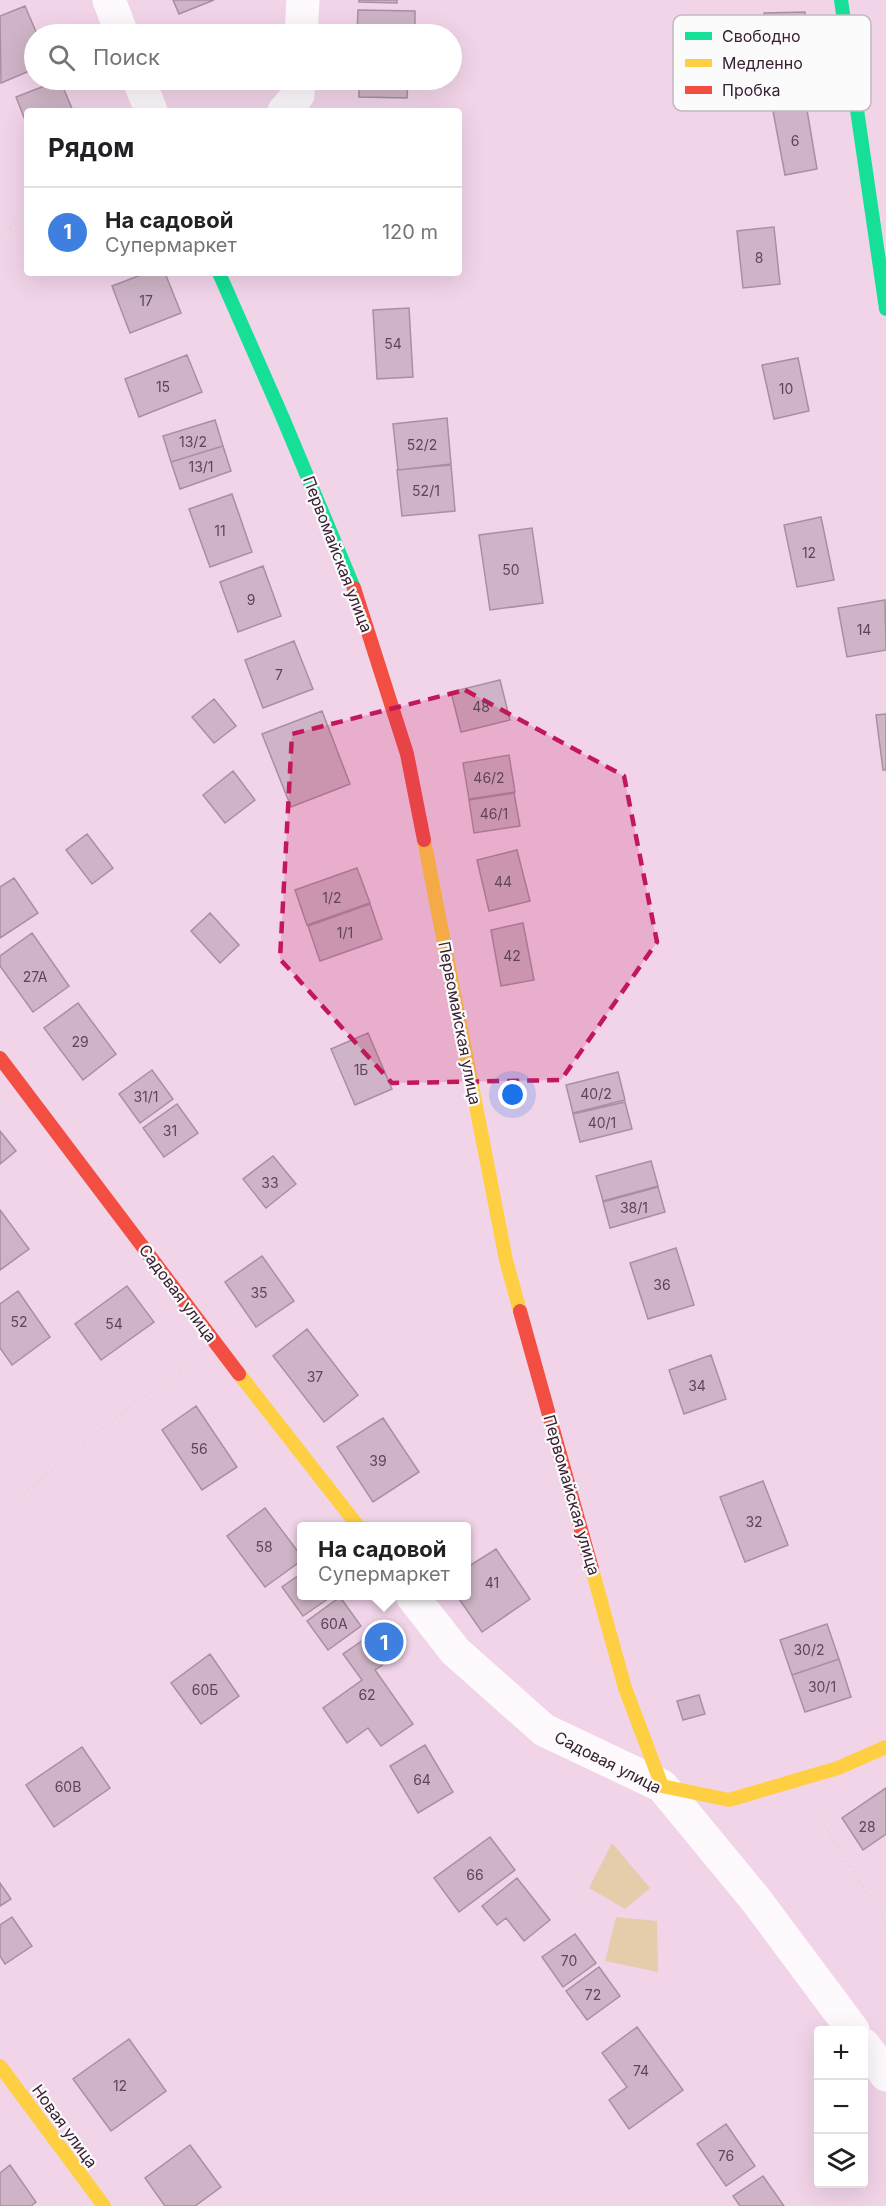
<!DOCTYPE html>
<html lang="ru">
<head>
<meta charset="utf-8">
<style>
	body { margin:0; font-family:Inter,sans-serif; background:#f2f2f2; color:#202124 }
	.controls { position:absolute; right:18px; bottom:18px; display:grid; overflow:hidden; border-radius:6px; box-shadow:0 6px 24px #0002 }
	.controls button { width:54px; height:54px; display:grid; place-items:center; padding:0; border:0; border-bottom:2px solid #e0e0e0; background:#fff; color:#202124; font:30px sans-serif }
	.you { position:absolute; left:513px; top:1095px; width:21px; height:21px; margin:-15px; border:4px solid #fff; border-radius:50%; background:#1a73e8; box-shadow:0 0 0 9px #1a73e833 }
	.badge { display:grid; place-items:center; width:39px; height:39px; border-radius:50%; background:#2563eb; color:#fff; font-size:20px; font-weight:700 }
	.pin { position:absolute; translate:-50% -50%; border:3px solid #fff; box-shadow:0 2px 6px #0006 }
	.popup { position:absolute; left:297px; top:1522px; width:174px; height:78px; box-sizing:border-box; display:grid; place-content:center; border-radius:6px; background:#fff; filter:drop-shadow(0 2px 4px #0005); font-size:20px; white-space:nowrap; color:#757577 }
	.popup b { font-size:22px; color:#202124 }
	.popup::after { content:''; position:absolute; left:50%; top:100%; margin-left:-12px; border:12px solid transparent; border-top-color:#fff }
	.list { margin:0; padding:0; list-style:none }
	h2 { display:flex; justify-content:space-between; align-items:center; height:78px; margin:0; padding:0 24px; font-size:26px }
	h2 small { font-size:20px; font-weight:400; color:#757577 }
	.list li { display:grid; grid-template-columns:39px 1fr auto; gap:18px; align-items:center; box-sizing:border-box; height:90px; padding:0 24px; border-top:2px solid #e0e0e0 }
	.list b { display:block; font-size:22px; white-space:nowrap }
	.list p { margin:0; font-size:20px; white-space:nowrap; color:#757577 }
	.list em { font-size:20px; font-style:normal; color:#757577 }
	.icon { flex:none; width:33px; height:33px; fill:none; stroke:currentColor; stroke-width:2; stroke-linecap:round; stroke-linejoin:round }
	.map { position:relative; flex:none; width:886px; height:2206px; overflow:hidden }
	.search { position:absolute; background:#fff; box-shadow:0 6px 24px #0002; left:24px; top:24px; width:438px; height:66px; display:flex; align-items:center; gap:15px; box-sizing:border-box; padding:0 21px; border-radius:33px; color:#757577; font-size:22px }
	.panel { position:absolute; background:#fff; box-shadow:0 6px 24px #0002; left:24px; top:108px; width:438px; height:168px; border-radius:6px }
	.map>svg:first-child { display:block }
	.green { fill:#e5cdab }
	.building { fill:#ceb4c6; stroke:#a88fa1; stroke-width:1.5 }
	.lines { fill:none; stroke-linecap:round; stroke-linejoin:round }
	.path { stroke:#e0d7dd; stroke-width:4; stroke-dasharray:1.5 4.5; stroke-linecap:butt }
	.street { stroke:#fdf9fc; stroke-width:33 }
	.fast { stroke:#16e098; stroke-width:14 }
	.slow { stroke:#ffcf43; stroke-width:14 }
	.jam { stroke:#f24e42; stroke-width:14 }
	.marked { fill:#c2185b; fill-opacity:0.2; stroke:#c2185b; stroke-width:4.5; stroke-dasharray:12 8; stroke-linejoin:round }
	.labels { text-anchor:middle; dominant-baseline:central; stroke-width:4.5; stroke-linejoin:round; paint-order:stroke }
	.number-label { font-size:14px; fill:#5f4558 }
	.street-label { font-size:16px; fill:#3a2033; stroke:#fbfbfb }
	.key { fill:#fbfbfb; stroke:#c1b9bf; stroke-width:1.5 }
	.key-label { font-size:16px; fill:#3a2033 }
</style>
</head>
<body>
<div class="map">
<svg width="886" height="2206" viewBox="0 0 886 2206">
	<rect width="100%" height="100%" fill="#f2d4e9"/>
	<path class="green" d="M612,1843L650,1888L625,1909L589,1888Z
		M616,1917L657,1921L658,1972L605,1961Z"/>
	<path class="building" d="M173,0H214L179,14Z
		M359,0H397V3L359,2Z
		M25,6L37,34H34V69L1,83L0,16Z
		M358,10L415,11V34H357Z
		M805,12L807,77L767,78L764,13Z
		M60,80L73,111H27V125L16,97Z
		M359,80H408L407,98L359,97Z
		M806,104L817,169L785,175L773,111Z
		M774,227L780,284L743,288L737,231Z
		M146,273H165L181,313L130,333L112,286Z
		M409,308L413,377L377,379L373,310Z
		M187,355L202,392L139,417L125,379Z
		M798,358L809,411L774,419L762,365Z
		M447,418L451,464L398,470L393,424Z
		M215,420L223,446L171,462L163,436Z
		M223,446L231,471L180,489L171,462Z
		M451,465L455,511L402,516L397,470Z
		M232,494L252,552L210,567L189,509Z
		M821,517L834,580L797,587L784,525Z
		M532,528L543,603L490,610L479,535Z
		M263,566L281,616L238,632L220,582Z
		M885,600L886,650L847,657L838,608Z
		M294,641L313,689L263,708L245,660Z
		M500,680L510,720L461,732L451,692Z
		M214,699L236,726L214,743L192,717Z
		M322,711L350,784L291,807L262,734Z
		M886,714V770H883L876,715Z
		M509,755L515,792L469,799L463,763Z
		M233,771L255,800L225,823L203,795Z
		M514,793L520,826L474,833L469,800Z
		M87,834L113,868L92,884L66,850Z
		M517,850L530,901L489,911L477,860Z
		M357,868L370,903L307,925L295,890Z
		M14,878L38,913L0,938V887Z
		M370,904L382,939L320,961L308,926Z
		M210,913L239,945L220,963L191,931Z
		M523,923L534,980L501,986L491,930Z
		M32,933L69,986L33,1012L0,966V956Z
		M78,1003L116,1054L83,1080L44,1028Z
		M368,1033L392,1089L355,1105L331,1049Z
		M152,1070L173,1099L140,1123L119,1094Z
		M618,1072L625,1100L573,1113L566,1085Z
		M625,1102L632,1129L580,1142L573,1114Z
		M177,1104L198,1133L164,1157L143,1128Z
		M0,1131L16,1151L0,1164Z
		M273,1156L296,1184L266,1208L243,1179Z
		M651,1161L658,1186L603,1201L596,1176Z
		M658,1187L665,1212L610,1228L603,1202Z
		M0,1210L29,1249L0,1270Z
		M676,1248L694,1305L648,1319L630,1263Z
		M262,1256L294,1301L256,1327L225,1282Z
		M127,1286L154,1322L101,1360L75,1324Z
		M18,1291L50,1337L12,1365L0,1348V1304Z
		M307,1329L358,1395L324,1422L273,1356Z
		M711,1355L726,1399L684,1414L669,1370Z
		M196,1406L237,1467L202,1490L162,1430Z
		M383,1418L419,1472L373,1502L337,1447Z
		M763,1481L788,1545L745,1562L720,1497Z
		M265,1508L302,1557V1560L265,1587L227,1536Z
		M496,1549L530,1599L482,1632L457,1596H466V1568Z
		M302,1573V1596H332L303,1616L282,1587Z
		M340,1597L361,1626L328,1650L307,1621Z
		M827,1624L839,1659L792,1675L780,1640Z
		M385,1625L403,1651L375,1670L413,1724L381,1746L368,1728L347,1743L323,1708L362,1680L343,1654Z
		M210,1654L239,1696L201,1724L171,1683Z
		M839,1659L851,1697L805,1712L792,1675Z
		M699,1695L705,1714L683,1720L677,1701Z
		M425,1745L453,1792L418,1813L390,1766Z
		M82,1747L110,1788L54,1827L26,1785Z
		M886,1788V1834L863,1850L842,1818Z
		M490,1837L515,1870L459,1912L434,1878Z
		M517,1878L550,1920L524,1941L506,1918L497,1925L482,1906Z
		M0,1883L11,1899L0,1906Z
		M12,1917L32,1946L5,1964L0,1956V1925Z
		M575,1934L596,1963L563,1987L542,1957Z
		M599,1967L620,1996L587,2020L566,1991Z
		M637,2027L683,2090L629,2129L609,2100L627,2087L602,2053Z
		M129,2039L166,2091L111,2131L73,2079Z
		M726,2124L755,2166L726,2186L697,2144Z
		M190,2145L221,2187L195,2206H165L145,2178Z
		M10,2165L36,2202L31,2206H0V2173Z
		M763,2176L784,2206H740L733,2196Z"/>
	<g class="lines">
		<path class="path" d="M0,235L27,216
			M0,1513L129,1407L191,1366
			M814,1810L886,1923"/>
		<path class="street" d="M109,0L122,34
			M301,34L303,0
			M139,80L151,111
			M284,111L298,95L299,80
			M412,1596L455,1651L544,1730L662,1786L756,1900L853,2030
			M864,2045L886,2075"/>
		<path class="fast" d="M841,0L886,309
			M219,273L282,416L354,588"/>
		<path class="slow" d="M424,840L506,1260L520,1311
			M239,1374L358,1526
			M592,1569L625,1688L662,1786L729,1800L838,1768L886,1747
			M0,2066L104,2206"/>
		<path class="jam" d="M354,588L407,754L424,840
			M0,1058L239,1374
			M520,1311L592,1569"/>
	</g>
	<path class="marked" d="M465,690L624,776L657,942L561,1080L392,1083L280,959L292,734Z"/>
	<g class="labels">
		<g class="number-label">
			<text x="795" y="140">6</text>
			<text x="759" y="257">8</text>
			<text x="146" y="300">17</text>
			<text x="393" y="343">54</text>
			<text x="163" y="386">15</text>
			<text x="786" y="388">10</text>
			<text x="193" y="441">13/2</text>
			<text x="422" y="444">52/2</text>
			<text x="201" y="466">13/1</text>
			<text x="426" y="490">52/1</text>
			<text x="220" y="530">11</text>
			<text x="809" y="552">12</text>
			<text x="511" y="569">50</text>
			<text x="251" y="599">9</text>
			<text x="864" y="629">14</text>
			<text x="279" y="674">7</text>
			<text x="481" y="706">48</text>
			<text x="489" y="777">46/2</text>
			<text x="494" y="813">46/1</text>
			<text x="503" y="881">44</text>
			<text x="332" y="897">1/2</text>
			<text x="345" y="932">1/1</text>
			<text x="512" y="955">42</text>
			<text x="35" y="976">27А</text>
			<text x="80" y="1041">29</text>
			<text x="361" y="1069">1Б</text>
			<text x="596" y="1093">40/2</text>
			<text x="146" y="1096">31/1</text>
			<text x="602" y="1122">40/1</text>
			<text x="170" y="1130">31</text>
			<text x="270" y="1182">33</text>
			<text x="634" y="1207">38/1</text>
			<text x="662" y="1284">36</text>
			<text x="259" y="1292">35</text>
			<text x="19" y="1321">52</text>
			<text x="114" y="1323">54</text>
			<text x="315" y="1376">37</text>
			<text x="697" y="1385">34</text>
			<text x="199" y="1448">56</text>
			<text x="378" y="1460">39</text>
			<text x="754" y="1521">32</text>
			<text x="264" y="1546">58</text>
			<text x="492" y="1582">41</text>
			<text x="334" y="1623">60А</text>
			<text x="809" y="1649">30/2</text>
			<text x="822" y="1686">30/1</text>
			<text x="205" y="1689">60Б</text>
			<text x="367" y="1694">62</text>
			<text x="422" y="1779">64</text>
			<text x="68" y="1786">60В</text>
			<text x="867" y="1826">28</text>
			<text x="475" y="1874">66</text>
			<text x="569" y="1960">70</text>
			<text x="593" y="1994">72</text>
			<text x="641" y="2070">74</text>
			<text x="120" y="2085">12</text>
			<text x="726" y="2155">76</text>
		</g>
		<g class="street-label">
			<text transform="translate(338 554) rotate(69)">Первомайская улица</text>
			<text transform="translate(460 1023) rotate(79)">Первомайская улица</text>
			<text transform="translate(178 1293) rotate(53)">Садовая улица</text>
			<text transform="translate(572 1495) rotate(74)">Первомайская улица</text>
			<text transform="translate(608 1762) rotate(27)">Садовая улица</text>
			<text transform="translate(65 2126) rotate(54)">Новая улица</text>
		</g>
	</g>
	<rect x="673" y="15" width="198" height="96" rx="9" class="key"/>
	<rect x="685" y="32" width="27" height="8" fill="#16e098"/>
	<rect x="685" y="59" width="27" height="8" fill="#ffcf43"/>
	<rect x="685" y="86" width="27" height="8" fill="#f24e42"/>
	<g class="key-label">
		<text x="722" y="42">Свободно</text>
		<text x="722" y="69">Медленно</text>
		<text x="722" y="96">Пробка</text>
	</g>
</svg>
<div class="controls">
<button>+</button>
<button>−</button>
<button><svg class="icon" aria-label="layers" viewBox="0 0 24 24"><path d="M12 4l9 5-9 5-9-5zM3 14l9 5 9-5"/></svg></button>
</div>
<div class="you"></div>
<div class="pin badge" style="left:384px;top:1642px;background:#3f7fe0">1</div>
<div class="popup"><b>На садовой</b>Супермаркет</div>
<div class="search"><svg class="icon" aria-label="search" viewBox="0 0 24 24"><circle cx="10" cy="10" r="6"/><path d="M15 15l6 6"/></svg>Поиск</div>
<section class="panel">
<h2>Рядом<small></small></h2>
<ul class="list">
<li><span class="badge" style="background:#3f7fe0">1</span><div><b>На садовой</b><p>Супермаркет</p></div><em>120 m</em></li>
</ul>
</section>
</div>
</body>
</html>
